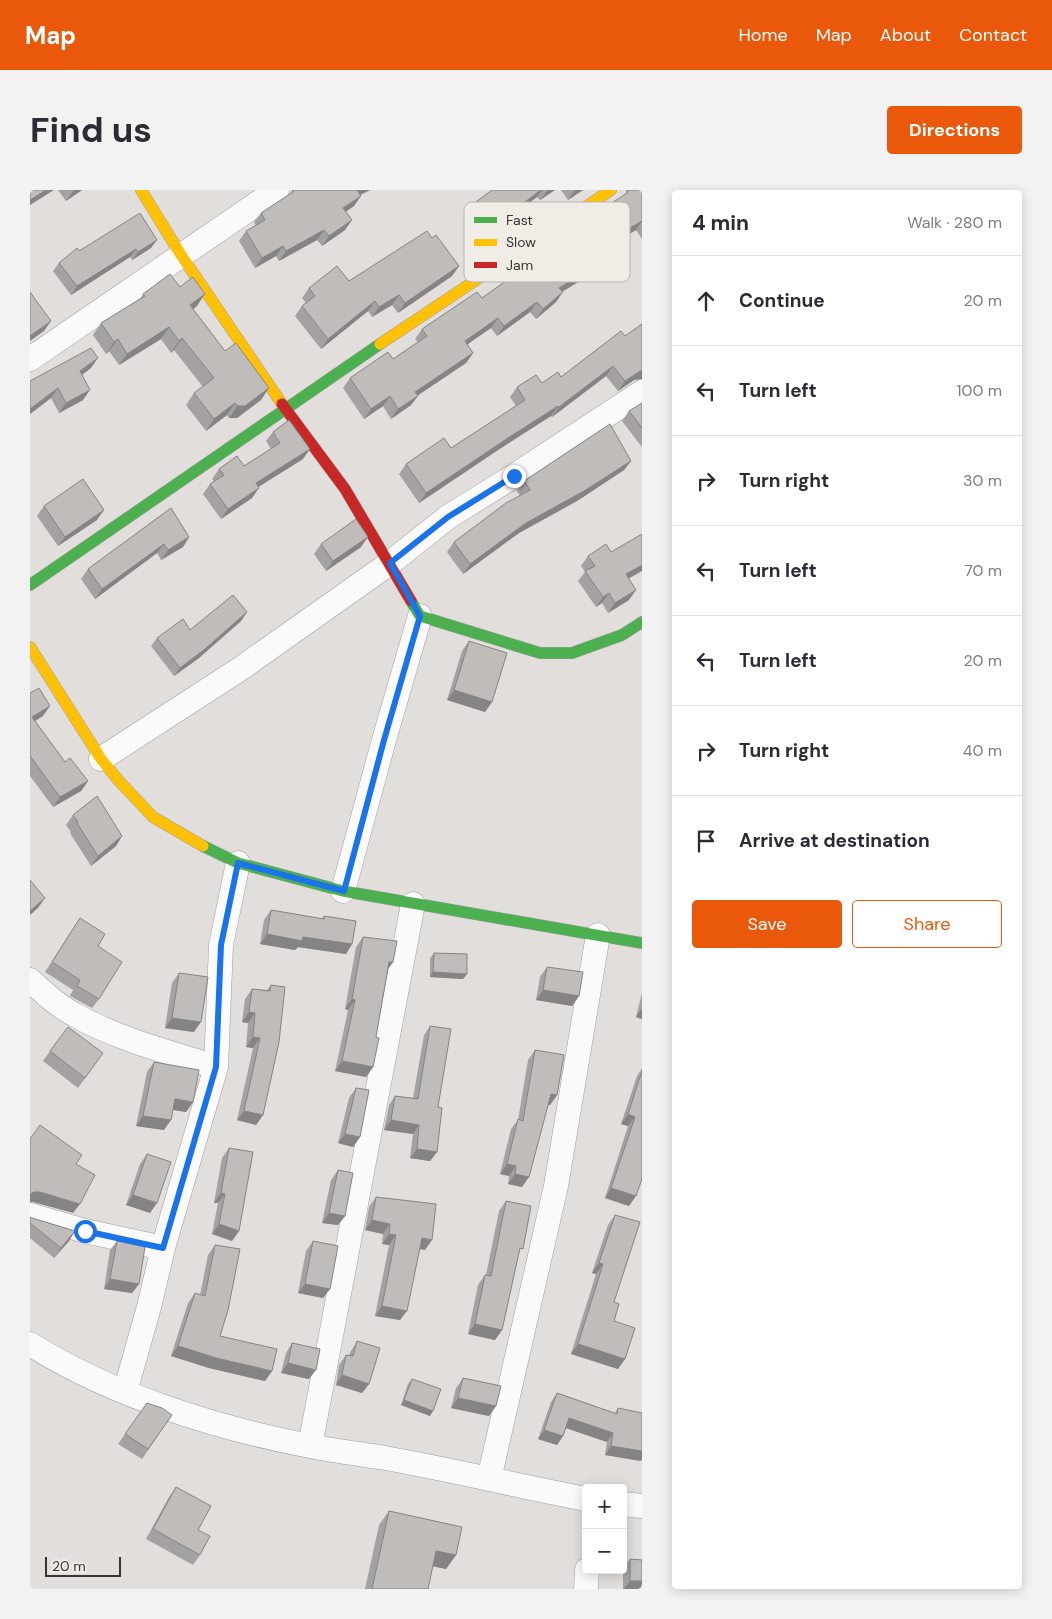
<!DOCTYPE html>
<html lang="en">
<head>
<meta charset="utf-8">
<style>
	body { margin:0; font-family:"DM Sans",sans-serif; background:#f2f2f3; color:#2b2b33 }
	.controls { position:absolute; right:15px; bottom:15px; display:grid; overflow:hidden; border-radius:5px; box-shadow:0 2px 12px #0003 }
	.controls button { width:45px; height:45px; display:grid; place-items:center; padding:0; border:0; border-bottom:1px solid #e1e1e2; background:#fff; color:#2b2b33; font:25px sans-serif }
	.scale { position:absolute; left:15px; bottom:12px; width:76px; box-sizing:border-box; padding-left:5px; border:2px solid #383634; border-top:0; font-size:14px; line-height:18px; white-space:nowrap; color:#383634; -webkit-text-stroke:4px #f0ece6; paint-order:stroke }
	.stop { position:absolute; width:15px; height:15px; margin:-11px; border:4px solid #1a73e8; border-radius:50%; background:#fff }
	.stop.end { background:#1a73e8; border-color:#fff; box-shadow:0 1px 5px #0008 }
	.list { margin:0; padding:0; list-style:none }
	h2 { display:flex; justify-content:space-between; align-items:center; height:65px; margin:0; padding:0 20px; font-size:21px }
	h2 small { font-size:16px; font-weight:400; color:#7c7c81 }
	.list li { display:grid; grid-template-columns:32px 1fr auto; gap:15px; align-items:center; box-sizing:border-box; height:90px; padding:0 20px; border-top:1px solid #e1e1e2 }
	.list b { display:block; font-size:19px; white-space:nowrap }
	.list em { font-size:16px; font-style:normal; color:#7c7c81 }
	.actions { display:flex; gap:10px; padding:15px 20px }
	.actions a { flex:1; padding:11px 0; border:1px solid #ea580c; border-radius:5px; text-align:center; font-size:18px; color:#ea580c }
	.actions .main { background:#ea580c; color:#fff }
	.icon { flex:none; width:28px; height:28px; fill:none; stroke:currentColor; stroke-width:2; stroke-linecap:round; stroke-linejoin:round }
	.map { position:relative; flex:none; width:612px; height:1399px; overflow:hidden; border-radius:5px }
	header { display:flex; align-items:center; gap:30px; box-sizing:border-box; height:70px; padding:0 25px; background:#ea580c; color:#fff }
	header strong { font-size:24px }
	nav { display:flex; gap:28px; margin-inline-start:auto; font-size:18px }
	.intro { display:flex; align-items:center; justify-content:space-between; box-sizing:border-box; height:120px; padding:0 30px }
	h1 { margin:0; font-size:35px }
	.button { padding:12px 22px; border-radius:5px; background:#ea580c; color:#fff; font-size:18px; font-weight:700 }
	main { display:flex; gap:30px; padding:0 30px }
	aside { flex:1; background:#fff; border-radius:5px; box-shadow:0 2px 12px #0003 }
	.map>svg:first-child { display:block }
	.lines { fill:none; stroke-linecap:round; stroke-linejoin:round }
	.street-casing { stroke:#a09e9b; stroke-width:25 }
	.fast-casing { stroke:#a09e9b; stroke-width:12 }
	.slow-casing { stroke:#a09e9b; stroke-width:12 }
	.jam-casing { stroke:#a09e9b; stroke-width:12 }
	.street { stroke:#fafafa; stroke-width:24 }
	.fast { stroke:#4caf50; stroke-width:11 }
	.slow { stroke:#ffc107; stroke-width:11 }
	.jam { stroke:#c62828; stroke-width:11 }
	.wall { fill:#a4a2a0 }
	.shaded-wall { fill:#868482 }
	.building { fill:#bfbcba; stroke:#868482 }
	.route { stroke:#1a73e8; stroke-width:6 }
	.key { fill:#f0ece6; stroke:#b9b5b1; stroke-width:1 }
	.key-label { font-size:14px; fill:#383634 }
</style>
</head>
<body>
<header>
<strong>Map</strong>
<nav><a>Home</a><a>Map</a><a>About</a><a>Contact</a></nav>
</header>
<div class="intro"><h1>Find us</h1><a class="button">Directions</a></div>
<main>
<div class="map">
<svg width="612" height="1399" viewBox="0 0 612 1399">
	<rect width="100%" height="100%" fill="#e1dedb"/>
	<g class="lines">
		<g class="street-casing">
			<path id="street" d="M0,169L247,0
				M71,569L210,479L360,373L418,327L484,286L612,202
				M313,701L354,550L390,426
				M0,790C14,803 28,816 45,825C85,848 141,863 186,877
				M0,1025L55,1041L133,1058
				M0,1154C81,1205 186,1238 280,1256C305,1261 330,1264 355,1268C422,1280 489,1296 556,1309
				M95,1202L119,1117L133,1058L186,877L191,755L208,673
				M280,1256L383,714
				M459,1289L526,996L568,745
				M593,1314L612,1316
				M556,1399L557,1380"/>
		</g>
		<g class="fast-casing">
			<path id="fast" d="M0,395L350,154
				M381,411L390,426L510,463H542L592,445L612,432
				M173,656L208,673L313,701L612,753"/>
		</g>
		<g class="slow-casing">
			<path id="slow" d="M111,0L151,65L252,214
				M350,154L581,0
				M0,457L71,569L89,591L123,627L173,656"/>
		</g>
		<g class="jam-casing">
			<path id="jam" d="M252,214L315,299L381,411"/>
		</g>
		<use href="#street" class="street"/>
		<use href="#fast" class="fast"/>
		<use href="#slow" class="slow"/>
		<use href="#jam" class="jam"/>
	</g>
	<path class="wall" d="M28,0H52L36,11Z
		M262,0H340L330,5L324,16L316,22L315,40L292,56L287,50L249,71L246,66L225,78L209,51L216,41L226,36L224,32L231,23L260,4Z
		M462,0H525L510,10L507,7L482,26L490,36L483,46L466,57L439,22L446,12Z
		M531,0H553L538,10Z
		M596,0H612V49L606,40L578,56L576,75L533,101L526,112L506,129L500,122L467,146L461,138L437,154L443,163L436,173L388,205L381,215L361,229L353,216L334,229L313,198L320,188L363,169L388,152L385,149L392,139L452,108L474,92L473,90L480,80L596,4Z
		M402,48L429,76L422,86L368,123L362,115L342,127L338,121L291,159L265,126L272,116L276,113L272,108L279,98L319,91Z
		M121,58L102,70L100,67L41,105L23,81L29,73L49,61Z
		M150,97L167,116L163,119L231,210L207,228H199L197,225L176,241L156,215L164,203L173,197L144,160L141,163L131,149L89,175L79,161L76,164L63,145L71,133L110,109L113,104Z
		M591,141L611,188L604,190L588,201L576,186L522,227L521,226L471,258L389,313L369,284L376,274L421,258L486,216L480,207L487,197L512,193L531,187Z
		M61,178L52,185L53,210L29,223L21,208L0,224V191Z
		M612,213V257L592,231L599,221Z
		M243,242L273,269L228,297L222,308L191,329L173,304L180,294L184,291L182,289L189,279L214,276L241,259L236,251Z
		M601,271L594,280L547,311L489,343L433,384L417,362L424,352L490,306L487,301L494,291Z
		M14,316L67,330L28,356L7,326Z
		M141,318L159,347L153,357L131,370L127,363L65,409L51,389L58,379Z
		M291,354L331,357L296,381L284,364Z
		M581,362L599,388V410L578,423L572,413L566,417L548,391L555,382L551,376L558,366Z
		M217,422L211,431L169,468L144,486L121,456L127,448L160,440Z
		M439,451L462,512L455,522L417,510L432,461Z
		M0,503L13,526L5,531L35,572L58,591L51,601L23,617L0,586Z
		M43,625L92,646L86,656L61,676L40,643L41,642L36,635Z
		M241,720L292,729L294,726L322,754L316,764L268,757L265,760L230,754L234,730Z
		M50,728L68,756L69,809L62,818L40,806L43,800L15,782Z
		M333,747L363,772L358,779L346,847L343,877L336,887L305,881L318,820L315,819L326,757Z
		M404,763L433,789L400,787V768Z
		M517,777L549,806L542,816L506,810L510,787Z
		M149,783L164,842L135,838L142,793Z
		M241,795L233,925L226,935L207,930L223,858L216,857L218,833L212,832L215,809L222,799L237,800Z
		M612,803V829L606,827Z
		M400,836L408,917L407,962L400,971L380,968L383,944L354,940L359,915L365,906L383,908L394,845Z
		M505,860L527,905L520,915H518L492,997L478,994L479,986L470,984L481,939L488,930L498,870Z
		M20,861L66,873L48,898L13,871Z
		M124,872L163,912L156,922L143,920L134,940L106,936L117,882Z
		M612,878V989L599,1016L575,1008L598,936L591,934L607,886Z
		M326,898L330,947L323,957L308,953L319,908Z
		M199,958L209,1041L202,1051L182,1044L188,1013H184L192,968Z
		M117,964L120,1023L96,1015L110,974Z
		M308,980L315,1026L308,1035L292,1033L301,990Z
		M346,1007L395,1060L390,1059L370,1130L345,1126L359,1055L352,1054L353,1044L335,1040L339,1017Z
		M476,1011L488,1065L472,1140L465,1150L438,1144L448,1095L455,1085H456L469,1021Z
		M585,1025L584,1131L588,1179L541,1164L566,1084L562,1083L578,1035Z
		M0,1027L2,1028L45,1041L39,1051L24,1068L0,1048Z
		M87,1051L109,1094L102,1103L74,1099L80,1060Z
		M283,1051L300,1099L293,1108L268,1103L276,1061Z
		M185,1055L190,1146L242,1181L235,1191L179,1178L141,1166L158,1113L165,1103L170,1105L178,1065Z
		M327,1151L339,1194L332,1203L306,1195L309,1175L316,1165H319L321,1161Z
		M262,1153L279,1189L251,1183L256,1163Z
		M433,1188L466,1216L459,1226L421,1218L426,1198Z
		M382,1189L400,1226L371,1215L378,1194Z
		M527,1203L585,1223L588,1218L611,1271L575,1265L577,1252L536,1238L533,1246L527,1255L508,1249L521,1212Z
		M117,1213L142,1225L112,1269L88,1254Z
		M146,1297L168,1340L170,1365L163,1375L116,1349L139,1307Z
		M359,1321L426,1365L416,1379L403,1376L398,1399H335L349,1335Z
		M600,1369L612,1399H593V1378Z"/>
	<path class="shaded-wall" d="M16,0H24L0,15V10Z
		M45,0H52L36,11L43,1Z
		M328,0H340L320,10Z
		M511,0H512L507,7L473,33L480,23Z
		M517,0H525L510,10L517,1Z
		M545,0H553L538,10Z
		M331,6L324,16L306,28L313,18Z
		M322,30L315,40L292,56L299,46Z
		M612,31L606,40L569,62L576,52Z
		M490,36L483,46L466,57L473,47Z
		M294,40L287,50L249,71L256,61Z
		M127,50L121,58L102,70L108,62Z
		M253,56L246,66L225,78L232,68Z
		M106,59L100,67L41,105L47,96Z
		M583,65L576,75L522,108L529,98Z
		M429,76L422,86L368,123L375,113Z
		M533,102L526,112L506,129L513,119Z
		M175,104L167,116L152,127L160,115Z
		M369,105L362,115L342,127L349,117Z
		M345,111L338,121L291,159L298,149Z
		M507,112L500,122L467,146L474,136Z
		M468,128L461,138L428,161L435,151Z
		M21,131L14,141L0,151V146Z
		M139,137L131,149L89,175L97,164Z
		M152,148L144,160L141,163L149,151Z
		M88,149L79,161L76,164L84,152Z
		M443,163L436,173L378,212L385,202Z
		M68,168L61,178L43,191L50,181Z
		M583,176L576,186L522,227L529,217Z
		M612,180V189L604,190L588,201L595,191Z
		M28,198L21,208L0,224V219Z
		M239,198L231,210L207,228H199L207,216Z
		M60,200L53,210L29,223L36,213Z
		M360,206L353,216L334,229L341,219Z
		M388,206L381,215L361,229L368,219Z
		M205,213L197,225L176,241L184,229Z
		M528,216L521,226L471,258L389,313L396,303L478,248Z
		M280,259L273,269L219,303L226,293Z
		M601,271L594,280L547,311L489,343L433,384L440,374L496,333Z
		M229,298L222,308L191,329L198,319Z
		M74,320L67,330L28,356L35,347Z
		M159,347L153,357L131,370L138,360Z
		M338,347L331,357L296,381L303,371Z
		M134,354L127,363L65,409L72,399Z
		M612,375V381L589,394L596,384Z
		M606,400L599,410L578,423L585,413Z
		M579,403L572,413L566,417L573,407Z
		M217,422L211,431L169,468L144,486L150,478Z
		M424,500L462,512L455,522L417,510Z
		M20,516L13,526L0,534L2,527Z
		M58,591L51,601L23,617L30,607Z
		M92,646L86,656L61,676L68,666Z
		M15,708L8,718L0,725V721Z
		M237,744L273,747L322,754L316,764L268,757L265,760L230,754Z
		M359,772H363L356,782Z
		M403,782L437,784L433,789L400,787Z
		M513,800L549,806L542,816L506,810Z
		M322,809L325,810L318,820L315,819Z
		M612,818V829L606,827Z
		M219,822L225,823L218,833L212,832Z
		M142,828L171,832L164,842L135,838Z
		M223,847L230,848L223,858L216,857Z
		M312,871L343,877L336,887L305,881Z
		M521,904L527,905L520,915L514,914Z
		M145,909L163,912L156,922L138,919Z
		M214,921L233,925L226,935L207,930Z
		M598,924L605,927L598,936L591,934Z
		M113,926L141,930L134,940L106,936Z
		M361,930L389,935L383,944L354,940Z
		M315,944L330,947L323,957L308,953Z
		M387,959L407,962L400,971L380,968Z
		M477,974L486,976L479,986L470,984Z
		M485,984L499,987L492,997L478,994Z
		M581,998L606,1006L599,1016L575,1008Z
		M4,1002H10L50,1014L43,1023L3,1012H0V1004Z
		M191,1003L195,1004L188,1013H184Z
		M103,1005L127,1013L120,1023L96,1015Z
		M299,1023L315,1026L308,1035L292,1033Z
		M342,1030L360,1034L353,1044L335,1040Z
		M189,1034L209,1041L202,1051L182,1044Z
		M45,1041L39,1051L24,1068L31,1058Z
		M359,1044L366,1045L359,1055L352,1054Z
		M392,1048L402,1050L395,1060L385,1058Z
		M569,1073L573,1074L566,1084L562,1083Z
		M80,1089L109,1094L102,1103L74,1099Z
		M275,1094L300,1099L293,1108L268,1103Z
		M352,1116L377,1121L370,1130L345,1126Z
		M445,1134L472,1140L465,1150L438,1144Z
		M548,1154L595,1169L588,1179L541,1164Z
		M148,1156L242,1181L235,1191L179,1178L141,1166Z
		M258,1173L286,1180L279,1189L251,1183Z
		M312,1185L339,1194L332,1203L306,1195Z
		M428,1208L466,1216L459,1226L421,1218Z
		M374,1210L403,1221L400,1226L371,1215Z
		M539,1228L583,1243L577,1252L533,1237Z
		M514,1240L533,1246L527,1255L508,1249Z
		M581,1256L612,1261V1269L611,1271L575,1265Z
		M406,1361L426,1365L416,1379L396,1375Z
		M600,1391H612V1399H594Z"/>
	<path class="building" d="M0,0H16L0,10Z
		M264,0H328H327L331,6L313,18L322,30L299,46L294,40L256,61L253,56L232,68L216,41L235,30L231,23L263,2Z
		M462,0H511L480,23L490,36L473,47L446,12Z
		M599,0H612V31L576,52L583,65L529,98L533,102L513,119L507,112L474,136L468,128L435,151L443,163L385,202L388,206L368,219L360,206L341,219L320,188L358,162L363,169L397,146L392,139L447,102L452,108L484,85L480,80L597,3Z
		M110,23L127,50L108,62L106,59L47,96L29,73L47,58L49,61Z
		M397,41L402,48L406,45L429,76L375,113L369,105L349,117L345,111L298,149L272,116L285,106L279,98L307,76L319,91Z
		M140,84L150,97L163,87L175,104L160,115L195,161L206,153L239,198L215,216H207L205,213L184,229L164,203L184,188L152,148L149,151L139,137L97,164L88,149L84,152L71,133L115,106L113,104Z
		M0,102L21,131L0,146Z
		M612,134V180L595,191L583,176L529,217L528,216L478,248L396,303L376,274L414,248L421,258L495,210L487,197L506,185L512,193L528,182L531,187L591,141L595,146Z
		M61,158L68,168L50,181L60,200L36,213L28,198L0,219V191Z
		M612,213V238L599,221Z
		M259,230L280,259L226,293L229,298L198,319L180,294L194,285L189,279L207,266L214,276L250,253L243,242Z
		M580,234L601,271L554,301L496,333L440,374L424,352L476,313L500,300L494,291Z
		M53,289L74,320L35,347L14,316Z
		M141,318L159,347L138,360L134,354L72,399L58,379Z
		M326,329L338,347L303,371L291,354Z
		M612,344V375L596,384L606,400L585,413L579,403L573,407L555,381L565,376L558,366L576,354L581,362Z
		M203,405L217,422L175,459L150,478L127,448L153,429L160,440Z
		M439,451L477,463L462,512L424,500Z
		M9,498L20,516L2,527L35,572L40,568L58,591L30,607L0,566V503Z
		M67,606L92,646L68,666L47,633L48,632L43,625Z
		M0,690L15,708L0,721Z
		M241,720L294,729V726L326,731L322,754L273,747L272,751L237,744Z
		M50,728L75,744L68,756L92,772L69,809L47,796L50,790L22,772Z
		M333,747L367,751L363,772H359L346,847L349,848L343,877L312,871L325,810L322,809Z
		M404,763L437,764V784L403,782Z
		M517,777L553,782L549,806L513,800Z
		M149,783L178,787L171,832L142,828Z
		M241,795L255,797L249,852L233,925L214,921L230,848L223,847L225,823L219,822L222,799L240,801Z
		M400,836L421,839L408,917L412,918L407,962L387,959L389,935L361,930L365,906L388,909Z
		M38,837L73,863L55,888L20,861Z
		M505,860L534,865L527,905L521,904L499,987L485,984L486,976L477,974L488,929L493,931Z
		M124,872L169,880L163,912L145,909L141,930L113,926Z
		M612,881V989L606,1006L581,998L605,927L598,924Z
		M326,898L339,900L330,947L315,944Z
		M10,935L52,965L46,974L65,985L50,1014L10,1002H4L0,1004V949Z
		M199,958L223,962L209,1041L189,1034L195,1004L191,1003Z
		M117,964L141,972L127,1013L103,1005Z
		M308,980L323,983L315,1026L299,1023Z
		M346,1007L406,1014L402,1050L392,1048L377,1121L352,1116L366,1045L359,1044L360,1034L342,1030Z
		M476,1011L501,1016L493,1059L490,1058L472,1140L445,1134L455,1085L461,1086Z
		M585,1025L610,1032L584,1112L589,1114L584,1131L605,1138L595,1169L548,1154L573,1074L569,1073Z
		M0,1027L2,1028L45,1041L31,1058L0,1033Z
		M87,1051L115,1057L109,1094L80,1089Z
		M283,1051L308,1056L300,1099L275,1094Z
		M185,1055L210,1059L198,1120L190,1146L247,1159L242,1181L186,1168L148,1156L165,1103L175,1106Z
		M327,1151L350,1158L339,1194L312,1185L316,1165L323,1166Z
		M262,1153L290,1159L286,1180L258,1173Z
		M433,1188L471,1196L466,1216L428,1208Z
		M382,1189L411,1199L403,1221L374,1210Z
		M527,1203L587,1224L588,1218L612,1223V1261L581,1256L583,1243L539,1228L533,1246L514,1240Z
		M117,1213L132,1218L142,1225L118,1259L95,1244Z
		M146,1297L181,1316L168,1340L180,1346L170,1365L123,1339Z
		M359,1321L432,1337L426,1365L406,1361L398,1399H342Z
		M600,1369L612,1370V1391H600Z"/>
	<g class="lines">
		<path class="route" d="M55,1041L133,1058L186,877L191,755L208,673L314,701L354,550L390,426L360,373L418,327L484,286"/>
	</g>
	<rect x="434" y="12" width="166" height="80" rx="8" class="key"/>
	<rect x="444" y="27" width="23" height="6" fill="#4caf50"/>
	<rect x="444" y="49" width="23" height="7" fill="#ffc107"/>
	<rect x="444" y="72" width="23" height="6" fill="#c62828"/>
	<g class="key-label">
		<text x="476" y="35">Fast</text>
		<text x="476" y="57">Slow</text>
		<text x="476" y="80">Jam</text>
	</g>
</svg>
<div class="controls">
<button>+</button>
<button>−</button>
</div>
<div class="scale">20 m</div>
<div class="stop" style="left:55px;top:1041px"></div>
<div class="stop end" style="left:484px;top:286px"></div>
</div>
<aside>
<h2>4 min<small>Walk · 280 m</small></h2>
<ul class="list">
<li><svg class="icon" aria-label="ahead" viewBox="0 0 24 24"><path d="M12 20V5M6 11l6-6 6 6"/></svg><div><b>Continue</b></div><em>20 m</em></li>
<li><svg class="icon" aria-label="left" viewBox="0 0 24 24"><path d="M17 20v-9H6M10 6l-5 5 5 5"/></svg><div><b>Turn left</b></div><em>100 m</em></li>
<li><svg class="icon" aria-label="right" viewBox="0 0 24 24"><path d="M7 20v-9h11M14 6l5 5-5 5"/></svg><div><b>Turn right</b></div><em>30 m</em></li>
<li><svg class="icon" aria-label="left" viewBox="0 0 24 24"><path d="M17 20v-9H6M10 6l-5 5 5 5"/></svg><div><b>Turn left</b></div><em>70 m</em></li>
<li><svg class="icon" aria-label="left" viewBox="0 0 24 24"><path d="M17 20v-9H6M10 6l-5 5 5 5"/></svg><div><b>Turn left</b></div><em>20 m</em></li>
<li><svg class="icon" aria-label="right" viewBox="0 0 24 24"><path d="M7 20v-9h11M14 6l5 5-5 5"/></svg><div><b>Turn right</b></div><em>40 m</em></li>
<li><svg class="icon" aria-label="arrive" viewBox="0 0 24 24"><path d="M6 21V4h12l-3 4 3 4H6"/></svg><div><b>Arrive at destination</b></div></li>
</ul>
<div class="actions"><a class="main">Save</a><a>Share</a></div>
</aside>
</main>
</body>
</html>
